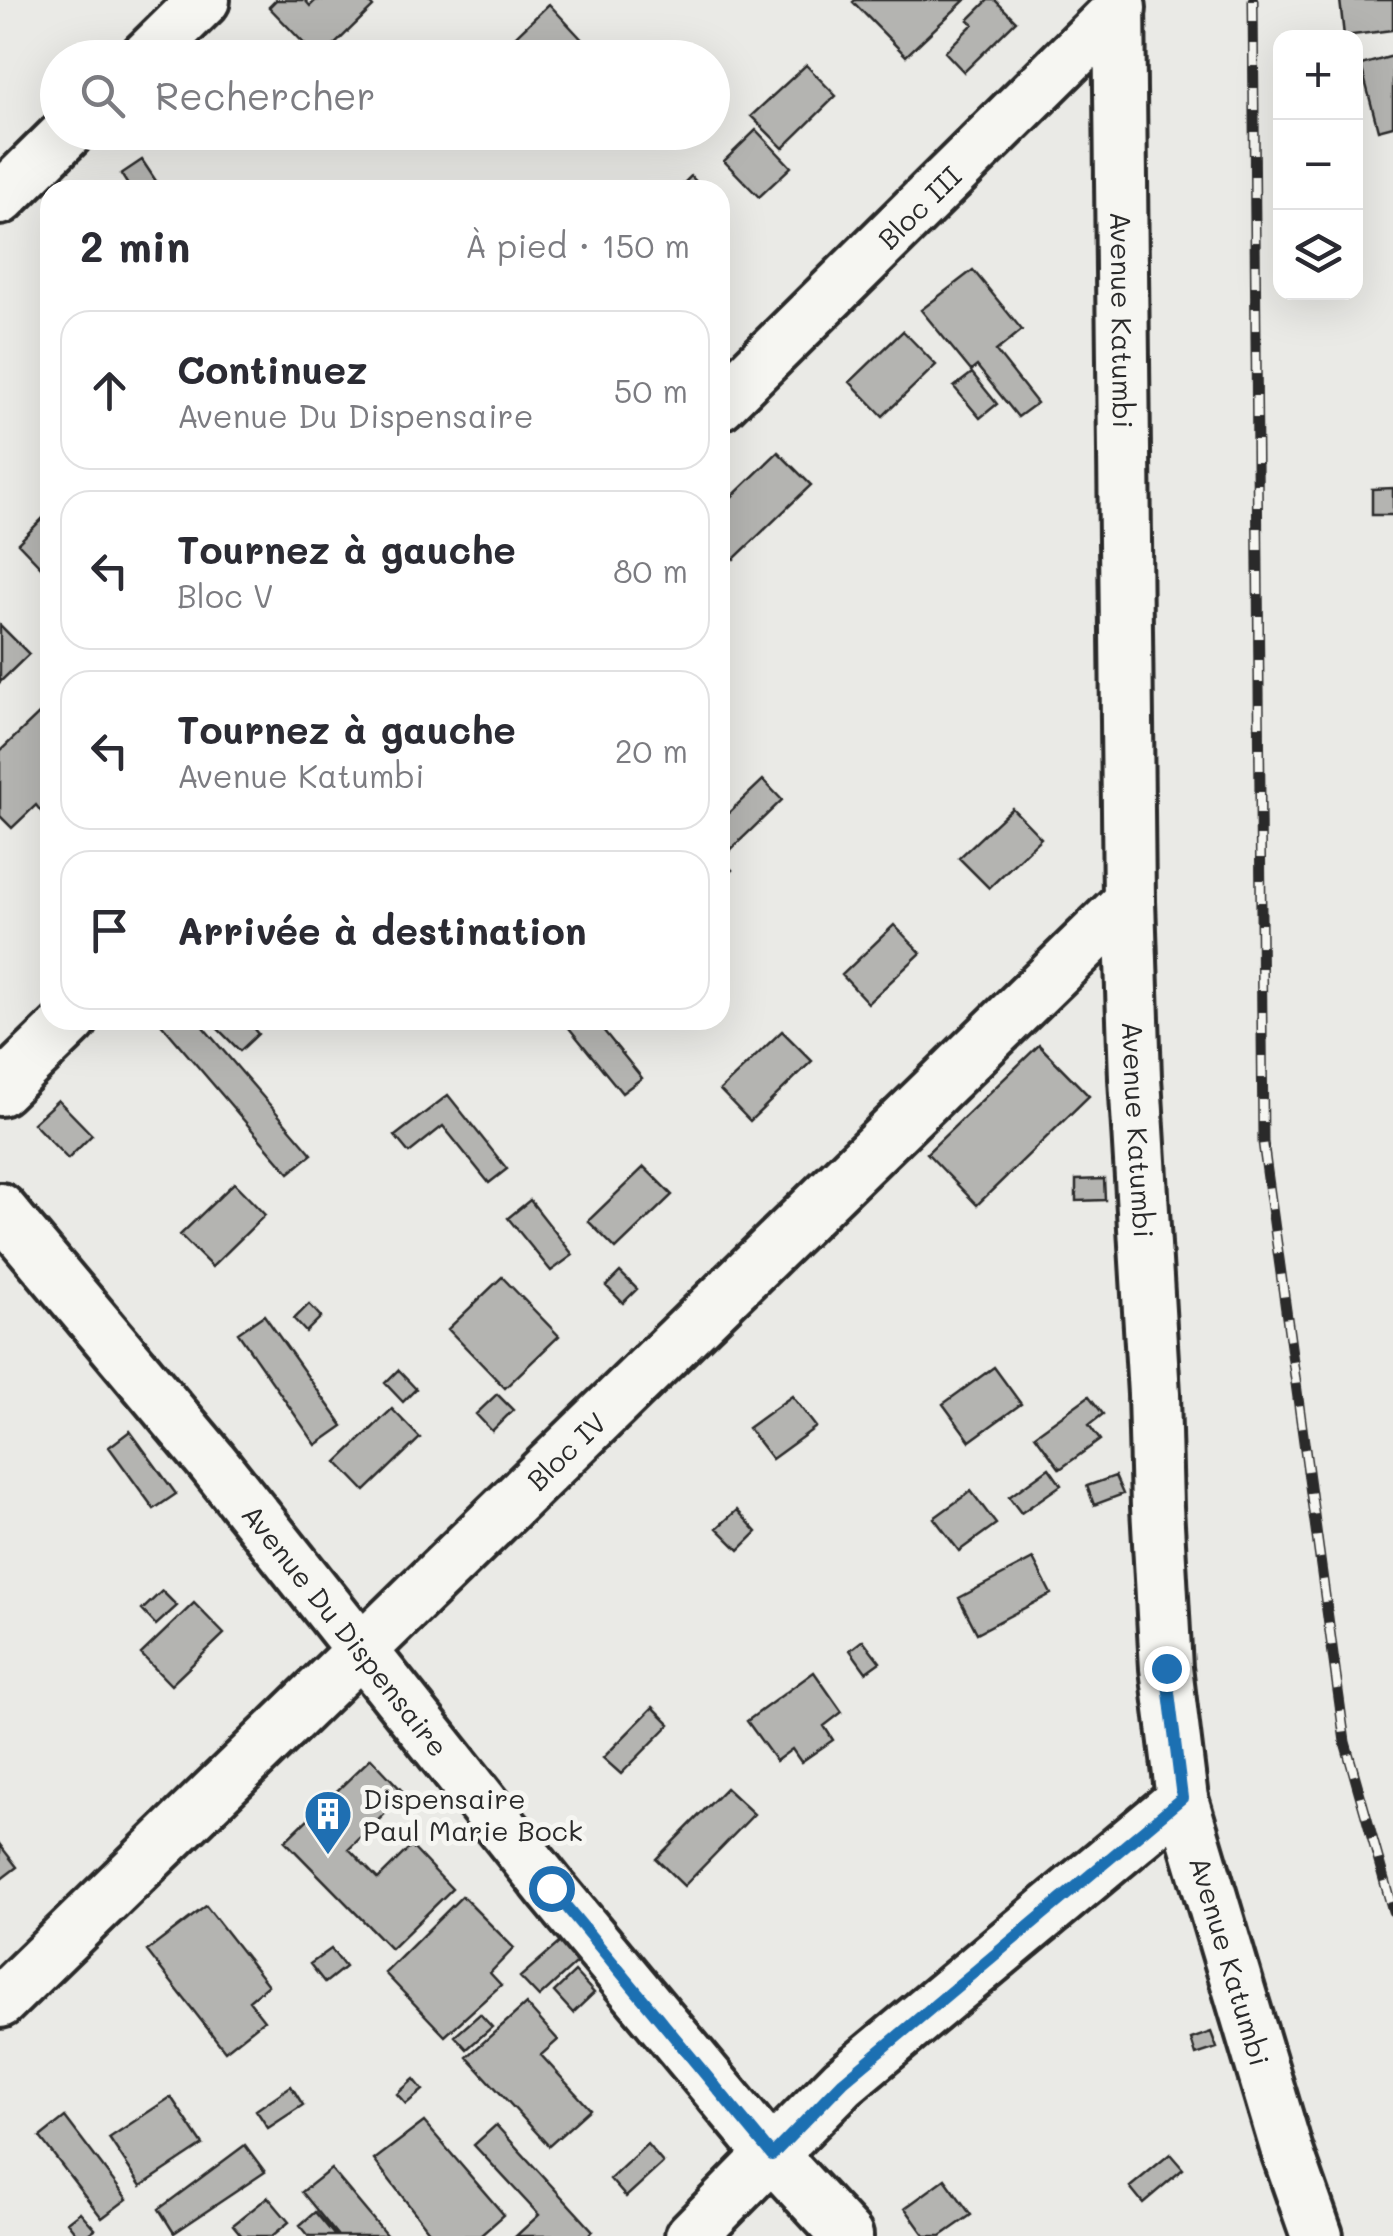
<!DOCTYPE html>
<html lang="fr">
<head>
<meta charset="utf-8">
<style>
	body { margin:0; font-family:Mali,sans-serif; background:#f7f7f7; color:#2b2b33 }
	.controls { position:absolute; right:30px; top:30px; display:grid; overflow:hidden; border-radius:20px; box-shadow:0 10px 40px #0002 }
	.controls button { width:90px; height:90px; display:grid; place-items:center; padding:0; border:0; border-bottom:2px solid #e1e1e2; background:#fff; color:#2b2b33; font:50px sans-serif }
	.stop { position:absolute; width:30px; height:30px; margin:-22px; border:8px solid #1f6fb2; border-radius:50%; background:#fff }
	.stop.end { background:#1f6fb2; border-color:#fff; box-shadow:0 2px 10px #0008 }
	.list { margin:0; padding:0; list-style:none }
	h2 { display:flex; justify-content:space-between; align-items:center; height:130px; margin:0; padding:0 40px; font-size:42px }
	h2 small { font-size:32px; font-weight:400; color:#7c7c81 }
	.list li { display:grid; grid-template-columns:65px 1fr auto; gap:30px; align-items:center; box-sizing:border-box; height:160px; margin:0 20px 20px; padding:0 20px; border:2px solid #e1e1e2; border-radius:30px }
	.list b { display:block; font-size:38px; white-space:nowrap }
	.list p { margin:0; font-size:32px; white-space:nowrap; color:#7c7c81 }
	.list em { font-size:32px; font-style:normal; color:#7c7c81 }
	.icon { flex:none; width:55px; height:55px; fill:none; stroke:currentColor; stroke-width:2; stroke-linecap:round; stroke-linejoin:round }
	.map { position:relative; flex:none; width:1393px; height:2236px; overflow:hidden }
	.search { position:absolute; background:#fff; box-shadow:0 10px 40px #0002; left:40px; top:40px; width:690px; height:110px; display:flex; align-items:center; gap:25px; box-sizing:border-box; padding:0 35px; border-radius:55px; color:#7c7c81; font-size:38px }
	.panel { position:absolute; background:#fff; box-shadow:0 10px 40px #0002; left:40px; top:180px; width:690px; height:850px; border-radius:30px }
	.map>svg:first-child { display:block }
	.building { fill:#b4b4b1; stroke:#2b2b2b; stroke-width:2.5 }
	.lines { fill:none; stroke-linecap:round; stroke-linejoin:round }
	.minor-casing { stroke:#2b2b2b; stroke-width:58 }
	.minor { stroke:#f6f6f2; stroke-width:50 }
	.rail-casing { stroke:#2b2b2b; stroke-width:11 }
	.rail { stroke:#f6f6f2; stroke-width:8; stroke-dasharray:22; stroke-linecap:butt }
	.route { stroke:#1f6fb2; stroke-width:12 }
	.labels { text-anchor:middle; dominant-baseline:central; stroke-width:10; stroke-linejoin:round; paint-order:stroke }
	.street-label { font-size:28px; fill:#2b2b2b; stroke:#f6f6f2 }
	.poi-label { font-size:28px; fill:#2b2b2b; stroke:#f6f6f2; text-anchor:start }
</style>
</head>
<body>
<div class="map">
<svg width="1393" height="2236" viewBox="0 0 1393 2236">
	<rect width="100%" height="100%" fill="#eaeae6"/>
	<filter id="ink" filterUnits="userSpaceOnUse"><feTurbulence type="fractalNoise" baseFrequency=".01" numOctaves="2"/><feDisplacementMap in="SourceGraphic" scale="20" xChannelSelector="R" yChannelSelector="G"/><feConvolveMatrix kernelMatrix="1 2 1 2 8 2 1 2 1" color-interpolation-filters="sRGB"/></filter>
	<g filter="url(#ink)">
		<path class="building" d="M276,0H305L310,6L316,0H367L373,7L321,58H318L269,7Z
			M855,0H965L906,56L853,2Z
			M988,0H995L1016,21L964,72L945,52L973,24L968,20Z
			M1340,0H1393V30L1344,36Z
			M549,4L587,45L574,58H493Z
			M1393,56V126L1378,130L1361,65Z
			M806,65L836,96L783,148L751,116Z
			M756,130L791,167L759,197L724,161Z
			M142,160L162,190H131L121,174Z
			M691,176L704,190H677Z
			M973,270L1022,330L996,351L1037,403L1018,417L977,366L971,371L921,310Z
			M903,331L936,365L883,416L850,382Z
			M972,373L997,404L980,418L954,387Z
			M778,452L811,485L734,559L720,544V508Z
			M1393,488V515H1372V489Z
			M50,511V561L42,568L18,543Z
			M0,625L29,654L0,682Z
			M43,710L50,717V807L43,814L36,805L12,828L0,816V751Z
			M763,780L782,800L721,859L732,870L720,881V821Z
			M1012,808L1041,838L989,888L959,858Z
			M894,925L921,953L868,1003L842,975Z
			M158,1020H197L312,1154L289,1173Z
			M209,1020H262L253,1028L258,1034L240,1051Z
			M569,1020H595L642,1078L622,1093L565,1023Z
			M782,1031L812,1061L750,1121L720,1090Z
			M1039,1045L1089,1096L977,1205L927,1153Z
			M448,1095L507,1169L489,1183L443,1126L409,1153L395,1136Z
			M58,1100L92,1135L68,1159L33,1123Z
			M644,1167L672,1195L616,1249L588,1221Z
			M1104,1179L1105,1200L1076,1201V1180Z
			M234,1183L265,1215L212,1267L180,1235Z
			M530,1200L573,1255L551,1271L508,1218Z
			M620,1272L637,1289L623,1303L606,1286Z
			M502,1277L559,1336L505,1388L448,1329Z
			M309,1304L321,1317L306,1332L294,1319Z
			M264,1315L343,1426L316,1445L238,1333Z
			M994,1367L1021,1404L970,1441L943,1404Z
			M398,1370L416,1389L403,1402L385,1383Z
			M497,1394L513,1410L492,1431L476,1414Z
			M792,1396L816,1427L772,1459L748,1428Z
			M1089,1396L1103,1414L1089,1425L1100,1440L1060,1469L1035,1435Z
			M392,1409L420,1438L365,1491L337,1462Z
			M130,1431L176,1494L154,1509L109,1447Z
			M1049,1468L1061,1485L1021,1513L1009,1497Z
			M1115,1476L1123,1494L1094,1505L1087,1486Z
			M971,1491L996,1524L959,1551L934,1518Z
			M737,1510L757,1532L739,1550L717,1528Z
			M1033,1559L1051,1594L977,1633L959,1598Z
			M162,1591L177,1606L156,1625L142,1610Z
			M194,1603L224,1634L171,1685L141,1654Z
			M863,1640L880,1662L866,1672L850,1650Z
			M814,1672L842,1712L824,1726L833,1740L801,1762L792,1749L776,1761L747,1721Z
			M653,1707L670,1724L621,1774L603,1758Z
			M371,1758L405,1794L349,1849L378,1879L411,1846L452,1889L391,1949L285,1841Z
			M726,1788L754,1814L684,1886L656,1859Z
			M0,1845L17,1867L0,1880Z
			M462,1896L514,1948L490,1973L501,1985L445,2036L385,1973Z
			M206,1906L268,1985L249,2001L264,2020L225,2051L147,1951Z
			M567,1936L585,1955L539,1997L520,1977Z
			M331,1949L345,1967L325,1983L310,1964Z
			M575,1972L594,1993L573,2013L554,1992Z
			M526,2004L558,2040L541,2055L590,2109L549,2146L467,2057Z
			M480,2014L492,2027L467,2049L455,2036Z
			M1211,2032L1217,2048L1196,2055L1191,2039Z
			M414,2079L423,2090L406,2104L397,2094Z
			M291,2086L303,2105L268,2128L256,2110Z
			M171,2097L203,2145L141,2186L109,2138Z
			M65,2117L127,2199L102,2218L40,2137Z
			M424,2122L504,2215L480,2236H433L374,2160Z
			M496,2125L593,2231L588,2236H516L539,2215L474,2145Z
			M647,2144L663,2163L626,2197L610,2179Z
			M245,2145L265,2172L174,2233L159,2209Z
			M1170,2154L1183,2169L1143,2203L1130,2187Z
			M331,2169L387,2236H338L302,2192Z
			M945,2179L971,2215L941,2236H925L905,2208Z
			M268,2197L289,2222L272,2236H242L233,2225Z
			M80,2212L95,2229L85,2236H78L67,2222Z
			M315,2212L335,2236H309L300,2225Z"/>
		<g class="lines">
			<g class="minor-casing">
				<g id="minor">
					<path id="s1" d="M1119,0L1129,901L1135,1078L1154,1394L1157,1507L1166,1668L1182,1799L1287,2151L1317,2236"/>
					<path d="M145,58L204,0"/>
					<path d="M0,199L68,132"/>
					<path id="s2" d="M720,404L1120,8"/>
					<path d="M0,1090L72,1020"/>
					<path id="s3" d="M0,1209L213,1463L551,1889L772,2155L847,2236"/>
					<path id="s4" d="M0,2002C375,1634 755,1270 1129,901"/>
					<path d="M691,2236L843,2082L1182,1799"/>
				</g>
			</g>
			<use href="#minor" class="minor"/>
			<g class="rail-casing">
				<path id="rail" d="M1253,0L1263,1142L1345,1742L1393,1911"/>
			</g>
			<use href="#rail" class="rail"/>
		</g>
	</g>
	<g class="lines" filter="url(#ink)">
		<path class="route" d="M551,1888L772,2155L843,2082L1182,1798L1166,1668"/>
	</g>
	<defs>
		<g id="building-pin" transform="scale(2.5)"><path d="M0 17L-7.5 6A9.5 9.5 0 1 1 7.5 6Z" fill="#1f6fb2" stroke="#f6f6f2"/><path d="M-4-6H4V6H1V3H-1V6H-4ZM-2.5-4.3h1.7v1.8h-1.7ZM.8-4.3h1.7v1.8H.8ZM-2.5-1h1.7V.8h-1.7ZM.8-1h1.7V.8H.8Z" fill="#fff"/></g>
	</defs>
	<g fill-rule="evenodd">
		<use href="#building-pin" x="328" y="1814"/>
	</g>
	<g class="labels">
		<g class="street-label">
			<text stroke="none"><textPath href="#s2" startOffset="280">Bloc III</textPath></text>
			<text stroke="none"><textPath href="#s1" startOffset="320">Avenue Katumbi</textPath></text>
			<text stroke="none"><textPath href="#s1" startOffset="1130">Avenue Katumbi</textPath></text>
			<text stroke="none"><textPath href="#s4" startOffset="790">Bloc IV</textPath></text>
			<text stroke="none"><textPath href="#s3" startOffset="545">Avenue Du Dispensaire</textPath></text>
			<text stroke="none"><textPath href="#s1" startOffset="1970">Avenue Katumbi</textPath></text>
		</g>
		<g class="poi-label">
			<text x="363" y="1798">Dispensaire<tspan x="363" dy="32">Paul Marie Bock</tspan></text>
		</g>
	</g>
</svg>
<div class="controls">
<button>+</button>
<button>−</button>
<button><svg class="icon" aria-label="layers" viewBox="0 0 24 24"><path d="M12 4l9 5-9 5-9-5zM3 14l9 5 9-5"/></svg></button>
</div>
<div class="stop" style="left:551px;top:1888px"></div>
<div class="stop end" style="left:1166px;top:1668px"></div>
<div class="search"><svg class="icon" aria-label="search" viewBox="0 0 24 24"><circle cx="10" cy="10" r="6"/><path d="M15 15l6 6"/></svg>Rechercher</div>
<section class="panel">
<h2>2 min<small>À pied · 150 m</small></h2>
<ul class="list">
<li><svg class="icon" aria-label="ahead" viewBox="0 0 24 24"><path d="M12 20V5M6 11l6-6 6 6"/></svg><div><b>Continuez</b><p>Avenue Du Dispensaire</p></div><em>50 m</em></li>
<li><svg class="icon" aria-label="left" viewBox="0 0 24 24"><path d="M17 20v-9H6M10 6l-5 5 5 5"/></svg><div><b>Tournez à gauche</b><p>Bloc V</p></div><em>80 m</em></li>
<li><svg class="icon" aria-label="left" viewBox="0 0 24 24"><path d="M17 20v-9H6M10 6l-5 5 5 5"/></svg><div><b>Tournez à gauche</b><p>Avenue Katumbi</p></div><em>20 m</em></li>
<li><svg class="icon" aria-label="arrive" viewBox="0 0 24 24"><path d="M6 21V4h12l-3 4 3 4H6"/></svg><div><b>Arrivée à destination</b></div></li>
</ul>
</section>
</div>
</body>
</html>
